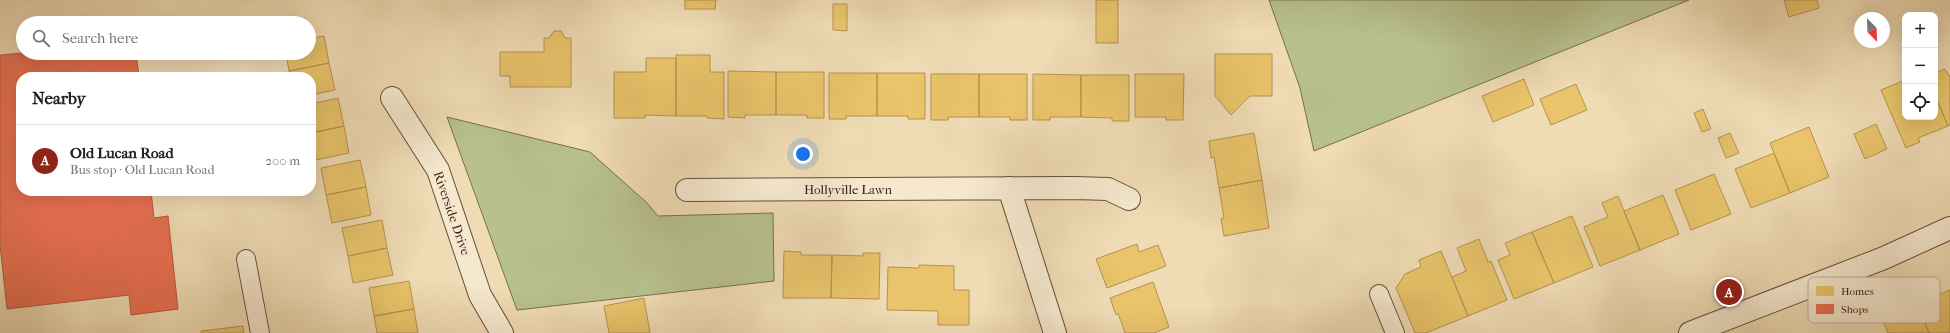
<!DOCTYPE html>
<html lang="en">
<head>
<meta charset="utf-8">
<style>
	body { margin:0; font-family:"IM FELL French Canon",serif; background:#f6f6f6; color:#202124 }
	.controls { position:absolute; right:12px; top:12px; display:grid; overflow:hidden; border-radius:8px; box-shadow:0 4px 16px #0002 }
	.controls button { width:36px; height:36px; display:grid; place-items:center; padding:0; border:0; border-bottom:1px solid #e0e0e0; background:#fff; color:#202124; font:20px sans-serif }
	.compass { position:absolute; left:1854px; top:12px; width:36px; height:36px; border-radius:50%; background:#fff; box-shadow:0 4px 16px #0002; rotate:157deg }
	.you { position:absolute; left:803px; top:154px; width:14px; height:14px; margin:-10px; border:3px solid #fff; border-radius:50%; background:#1a73e8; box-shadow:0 0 0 6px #1a73e833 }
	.badge { display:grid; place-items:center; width:26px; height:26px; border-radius:50%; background:#8f2418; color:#fff; font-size:13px; font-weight:700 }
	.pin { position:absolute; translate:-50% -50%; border:2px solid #fff; box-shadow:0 1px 4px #0006 }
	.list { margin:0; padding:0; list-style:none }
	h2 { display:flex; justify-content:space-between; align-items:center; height:52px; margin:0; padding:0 16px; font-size:17px }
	h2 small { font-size:13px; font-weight:400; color:#757577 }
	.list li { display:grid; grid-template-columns:26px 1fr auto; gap:12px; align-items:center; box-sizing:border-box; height:72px; padding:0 16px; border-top:1px solid #e0e0e0 }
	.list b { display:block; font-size:15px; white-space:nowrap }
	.list p { margin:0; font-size:13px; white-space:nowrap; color:#757577 }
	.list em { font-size:13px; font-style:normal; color:#757577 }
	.icon { flex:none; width:22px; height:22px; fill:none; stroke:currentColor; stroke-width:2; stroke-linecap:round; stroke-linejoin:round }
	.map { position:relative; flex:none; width:1950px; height:333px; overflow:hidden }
	.search { position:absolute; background:#fff; box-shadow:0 4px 16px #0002; left:16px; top:16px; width:300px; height:44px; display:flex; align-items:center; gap:10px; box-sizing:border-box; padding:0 14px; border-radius:22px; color:#757577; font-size:15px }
	.panel { position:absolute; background:#fff; box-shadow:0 4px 16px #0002; left:16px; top:72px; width:300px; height:124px; border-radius:16px }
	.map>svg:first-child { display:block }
	.green { fill:#b7c08e; stroke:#787050 }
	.homes { fill:#e9c46a; stroke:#b49250 }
	.shops { fill:#e76f51; stroke:#b3573e }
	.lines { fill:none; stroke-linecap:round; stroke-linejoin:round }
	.service-casing { stroke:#664e3b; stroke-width:20 }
	.minor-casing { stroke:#664e3b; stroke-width:24 }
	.tertiary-casing { stroke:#664e3b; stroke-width:24 }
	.service { stroke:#f5e8ce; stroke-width:18 }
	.minor { stroke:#f5e8ce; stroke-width:22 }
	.tertiary { stroke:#f5e8ce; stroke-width:22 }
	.labels { text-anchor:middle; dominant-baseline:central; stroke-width:4; stroke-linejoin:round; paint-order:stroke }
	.street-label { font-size:13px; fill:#391f13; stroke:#f5e8ce }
	.key { fill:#f5e8ce; stroke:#bdac96; stroke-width:1 }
	.key-label { font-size:11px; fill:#391f13 }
</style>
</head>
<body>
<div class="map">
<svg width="1950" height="333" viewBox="0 0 1950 333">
	<rect width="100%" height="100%" fill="#efdbb4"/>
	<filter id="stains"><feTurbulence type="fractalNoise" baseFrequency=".005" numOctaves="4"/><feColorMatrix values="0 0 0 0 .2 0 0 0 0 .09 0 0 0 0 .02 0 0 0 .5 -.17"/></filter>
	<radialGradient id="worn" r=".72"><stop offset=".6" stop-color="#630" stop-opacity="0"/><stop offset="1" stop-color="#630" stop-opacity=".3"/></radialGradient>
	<path class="green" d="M1269,0H1689L1314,151L1300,88Z
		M447,117L590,152L646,202L658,216L773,213L774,281L517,310Z"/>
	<path class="homes" d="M685,0H716L715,9H685Z
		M1096,0H1118V43H1096Z
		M1784,0H1817L1819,8L1789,17Z
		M833,4H847V31L833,30Z
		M554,31H561L565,38H571V87H510V76H500V52H544V38H549Z
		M324,36L329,63L289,71L286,53H309V39Z
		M1215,54H1272V96H1250L1231,115L1215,96Z
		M676,55H710V72H724V119L707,118V116H676Z
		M646,58H676V116L645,115V118H614V72H646Z
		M329,63L335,90L311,95V77H291L289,71Z
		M1945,69L1950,77V125L1948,126L1935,95V73Z
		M728,71L776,72V115H745V118L728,117Z
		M776,72H824V118H807V115H776Z
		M829,73H877V116H846V119H829Z
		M877,73H925V119H908V116H877Z
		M931,74H979V117H948V120H931Z
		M979,74H1027V120H1010V117H979Z
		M1033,74L1081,75V117H1050V120H1033Z
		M1135,74H1184L1183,120H1166V117H1135Z
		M1081,75H1129V121H1112V118L1081,117Z
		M1524,79L1534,105L1493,122L1482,96Z
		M1905,80V117H1935V95L1948,126L1918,138L1920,142L1906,148L1881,90Z
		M1576,84L1587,110L1551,125L1540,99Z
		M338,98L344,126L311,133V104Z
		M1703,109L1711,129L1702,132L1694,113Z
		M1876,124L1887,149L1865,159L1854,134Z
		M344,126L349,153L311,161V133Z
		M1809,127L1829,177L1790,193L1770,143Z
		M1254,133L1262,180L1219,188L1214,157L1211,158L1209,141Z
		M1730,133L1739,153L1726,158L1718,138Z
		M1774,153L1790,193L1751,208L1735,169Z
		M360,160L366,187L326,195L321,168Z
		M1714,174L1731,214L1691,230L1675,190Z
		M1262,180L1269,228L1224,236L1221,219L1224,218L1219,188Z
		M366,187L371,215L332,223L326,195Z
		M1663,195L1679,234L1640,250L1624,211Z
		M1618,196L1640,250L1600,266L1584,227L1608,217L1602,203Z
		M1572,216L1593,267L1554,283L1532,232Z
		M382,220L387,248L348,256L342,228Z
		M1532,232L1554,283L1514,299L1498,260L1510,255L1505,243Z
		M1479,239L1488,262L1491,261L1507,300L1468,316L1452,277L1466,271L1457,248Z
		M1137,244L1139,252L1158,245L1166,266L1107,288L1096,259Z
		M387,248L393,275L353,283L348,256Z
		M784,251L801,252V255H832L831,298H783Z
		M1441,251L1468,316L1426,333H1415L1396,288L1405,274L1421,267L1419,260Z
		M863,253H880L879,299L831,298L832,255L863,256Z
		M919,265L954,266V290H969V325H938V311L887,310L888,267L919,268Z
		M409,281L414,309L374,316L369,288Z
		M1153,282L1169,327L1154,333H1125L1118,313L1116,315L1110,298Z
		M1950,290V333H1929L1917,304Z
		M644,298L650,333H609L604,306Z
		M1917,304L1929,333H1888L1882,318L1896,312L1895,309L1903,306L1904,309Z
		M414,309L418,333H377L374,316Z
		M243,326L244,333H201V331Z"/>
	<path class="shops" d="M23,53H136L139,77H21V191H151L154,218L168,216L178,309L131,315L129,295L7,309L0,245V55Z"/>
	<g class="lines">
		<g class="service-casing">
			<path id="service" d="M246,259L260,333
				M1379,294L1395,333"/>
		</g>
		<g class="minor-casing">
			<path id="minor" d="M392,98L438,170L480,295L502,333
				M1009,188L1055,333
				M687,190L1075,188L1108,189L1129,199"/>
		</g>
		<g class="tertiary-casing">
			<path id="tertiary" d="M1690,333L1884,258L1950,228"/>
		</g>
		<use href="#service" class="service"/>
		<use href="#minor" class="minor"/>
		<use href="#tertiary" class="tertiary"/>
	</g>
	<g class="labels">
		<g class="street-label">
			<text x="848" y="189">Hollyville Lawn</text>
			<text transform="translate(452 213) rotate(71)">Riverside Drive</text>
		</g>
	</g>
	<rect x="1808" y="277" width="132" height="46" rx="6" class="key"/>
	<rect x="1816" y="286" width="18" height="10" fill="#e9c46a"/>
	<rect x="1816" y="304" width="18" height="10" fill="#e76f51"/>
	<g class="key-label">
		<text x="1841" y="295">Homes</text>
		<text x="1841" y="313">Shops</text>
	</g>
	<rect width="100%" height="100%" filter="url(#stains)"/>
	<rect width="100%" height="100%" fill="url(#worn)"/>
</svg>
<div class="controls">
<button>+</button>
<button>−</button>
<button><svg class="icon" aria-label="locate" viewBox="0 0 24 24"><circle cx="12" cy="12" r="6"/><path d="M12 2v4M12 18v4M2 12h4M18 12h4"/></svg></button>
</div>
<svg class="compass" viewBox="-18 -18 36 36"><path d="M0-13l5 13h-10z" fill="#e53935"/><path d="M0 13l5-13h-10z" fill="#757577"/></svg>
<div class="you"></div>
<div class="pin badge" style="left:1729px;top:292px">A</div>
<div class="search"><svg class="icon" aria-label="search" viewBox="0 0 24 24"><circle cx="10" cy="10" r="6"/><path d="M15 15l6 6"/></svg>Search here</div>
<section class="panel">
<h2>Nearby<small></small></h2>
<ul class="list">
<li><span class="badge">A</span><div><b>Old Lucan Road</b><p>Bus stop · Old Lucan Road</p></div><em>200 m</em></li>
</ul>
</section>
</div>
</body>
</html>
